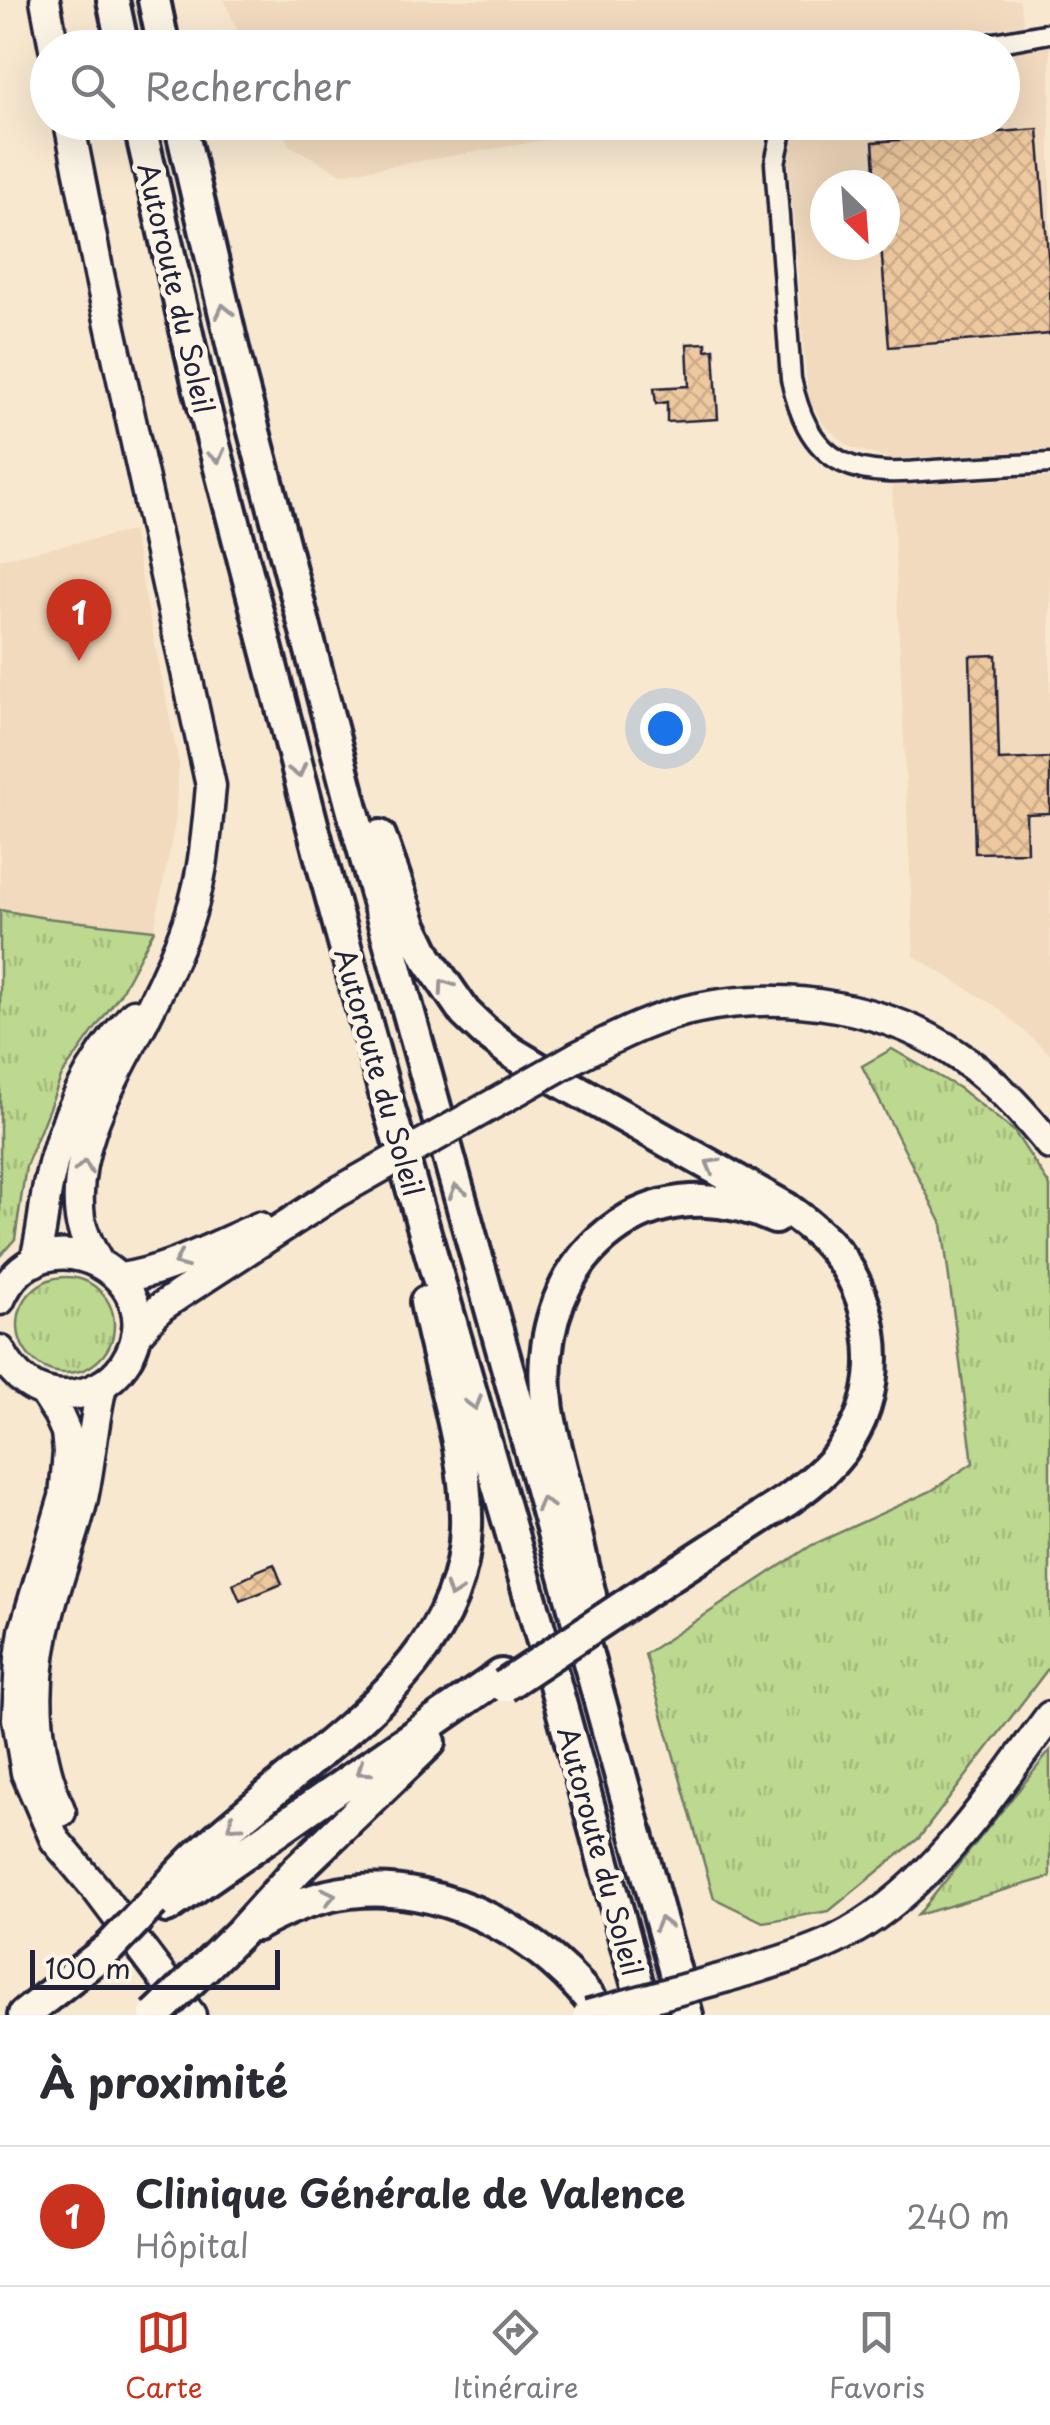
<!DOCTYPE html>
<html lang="fr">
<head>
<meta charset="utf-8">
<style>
	body { margin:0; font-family:"Playpen Sans",sans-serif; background:#f2f2f3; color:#2b2b33 }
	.compass { position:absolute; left:810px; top:170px; width:90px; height:90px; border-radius:50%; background:#fff; box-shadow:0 10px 40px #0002; rotate:155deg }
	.scale { position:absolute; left:30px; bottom:25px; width:250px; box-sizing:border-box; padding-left:10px; border:5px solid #22223b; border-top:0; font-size:28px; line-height:35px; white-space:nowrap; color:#22223b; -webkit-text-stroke:8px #fcf5e5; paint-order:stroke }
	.you { position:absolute; left:665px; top:728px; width:35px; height:35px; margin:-25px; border:8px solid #fff; border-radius:50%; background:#1a73e8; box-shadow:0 0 0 15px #1a73e833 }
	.badge { display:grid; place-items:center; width:65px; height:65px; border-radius:50%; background:#c8321e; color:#fff; font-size:32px; font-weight:700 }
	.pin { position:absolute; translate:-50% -82px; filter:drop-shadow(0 2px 5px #0008) }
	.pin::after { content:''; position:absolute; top:52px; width:35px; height:30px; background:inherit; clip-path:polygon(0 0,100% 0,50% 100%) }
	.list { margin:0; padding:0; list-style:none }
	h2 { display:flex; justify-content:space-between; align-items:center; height:130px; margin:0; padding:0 40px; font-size:42px }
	h2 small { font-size:32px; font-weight:400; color:#7c7c81 }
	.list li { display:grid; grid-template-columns:65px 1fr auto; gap:30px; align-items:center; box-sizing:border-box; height:140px; padding:0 40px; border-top:2px solid #e1e1e2 }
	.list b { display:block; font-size:38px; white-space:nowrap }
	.list p { margin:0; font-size:32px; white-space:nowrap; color:#7c7c81 }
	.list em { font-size:32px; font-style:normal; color:#7c7c81 }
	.icon { flex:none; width:55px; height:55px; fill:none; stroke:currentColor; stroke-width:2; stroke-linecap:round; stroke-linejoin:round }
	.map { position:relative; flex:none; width:1050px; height:2015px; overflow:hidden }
	.search { position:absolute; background:#fff; box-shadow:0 10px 40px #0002; left:30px; right:30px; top:30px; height:110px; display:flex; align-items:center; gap:25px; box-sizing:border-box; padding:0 35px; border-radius:55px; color:#7c7c81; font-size:38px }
	.sheet { height:270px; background:#fff }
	nav { display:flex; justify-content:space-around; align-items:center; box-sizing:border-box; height:140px; border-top:2px solid #e1e1e2; background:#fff; font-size:28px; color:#7c7c81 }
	nav a { display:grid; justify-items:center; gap:5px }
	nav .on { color:#c8321e }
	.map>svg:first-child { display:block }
	.built { fill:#f1dabe; fill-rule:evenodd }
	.grass { fill:url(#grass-tufts); stroke:#707d65; stroke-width:2.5 }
	.building { fill:url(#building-cross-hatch); stroke:#22223b; stroke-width:2.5 }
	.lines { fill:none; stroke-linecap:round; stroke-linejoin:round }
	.street-casing { stroke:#22223b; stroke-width:25 }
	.primary-casing { stroke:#22223b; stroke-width:35 }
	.highway-casing { stroke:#22223b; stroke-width:38 }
	.street { stroke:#fcf5e5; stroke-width:18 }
	.primary { stroke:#fcf5e5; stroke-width:28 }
	.highway { stroke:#fcf5e5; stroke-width:30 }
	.primary-bridge-casing { stroke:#22223b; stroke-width:35; stroke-linecap:butt }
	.highway-bridge-casing { stroke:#22223b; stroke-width:38; stroke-linecap:butt }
	.primary-bridge { stroke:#fcf5e5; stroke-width:28 }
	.highway-bridge { stroke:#fcf5e5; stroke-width:30 }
	.oneway { stroke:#9a9698 }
	.labels { text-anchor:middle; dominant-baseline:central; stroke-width:10; stroke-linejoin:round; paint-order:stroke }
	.street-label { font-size:28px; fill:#22223b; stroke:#fcf5e5 }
</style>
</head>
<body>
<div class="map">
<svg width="1050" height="2015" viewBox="0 0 1050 2015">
	<defs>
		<pattern id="grass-tufts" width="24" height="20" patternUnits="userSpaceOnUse" patternTransform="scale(2.5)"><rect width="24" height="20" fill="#bdd88f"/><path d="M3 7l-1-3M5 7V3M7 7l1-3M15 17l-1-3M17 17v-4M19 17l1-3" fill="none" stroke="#a2b97c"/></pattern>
		<pattern id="building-cross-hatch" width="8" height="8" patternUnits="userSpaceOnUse" patternTransform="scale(2.5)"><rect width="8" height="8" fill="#eec89e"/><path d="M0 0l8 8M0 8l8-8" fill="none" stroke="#ccac89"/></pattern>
	</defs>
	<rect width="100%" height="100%" fill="#f8e8d0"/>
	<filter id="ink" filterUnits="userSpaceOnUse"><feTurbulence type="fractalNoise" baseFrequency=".01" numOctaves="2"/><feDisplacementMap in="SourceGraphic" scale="20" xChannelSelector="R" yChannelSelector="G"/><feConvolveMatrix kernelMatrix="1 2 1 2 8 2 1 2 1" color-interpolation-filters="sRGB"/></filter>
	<g filter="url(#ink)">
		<path class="built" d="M224,0H1019L1024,24L859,48H245Z
			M1050,46V450L889,459L850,447L825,426L808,399L788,153L791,133L796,122H1002L1003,54ZM825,185H885V245H825Z
			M279,123H649L342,174L289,145Z
			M1050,477V1054L997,1007L914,956L892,486Z
			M132,531L179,764L175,823L154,930L46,918L0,910V559Z"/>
		<path class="grass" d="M0,910L46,918L154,930L120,994L62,1075L26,1166L15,1239L0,1256Z
			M892,1049L959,1088L1014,1131L1050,1186V1666L919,1838L829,1911L763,1922L714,1898L645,1654L812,1545L931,1491L973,1463L942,1224L862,1066Z
			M18 1325a48 48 0 1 1 96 0a48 48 0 1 1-96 0Z
			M1050,1751V1877L918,1915Z"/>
		<path class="building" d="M1038,129L1050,280V334L889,347L881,245H885V185H876L873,142Z
			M706,343V350L714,349L718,419L667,422V402L656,404L654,388L689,386L687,344Z
			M996,655L999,760L1050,758V813L1026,814L1027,852L975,853L970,656Z
			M274,1564L282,1584L240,1601L233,1584L254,1574V1572Z"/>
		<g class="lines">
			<g class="street-casing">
				<path id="street" d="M966,48L1050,33
					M784,122L775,163L791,379C798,411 810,446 842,462C874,478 915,471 949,469C983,467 1016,465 1050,463"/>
			</g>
			<g class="primary-casing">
				<path id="primary" d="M45,0L54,48
					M69,122L99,274L211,786C206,839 203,885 183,935C168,973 150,1010 131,1045C103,1097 72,1157 80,1218C82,1233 90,1247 97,1260
					M578,1056C616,1037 656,1016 698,1008C786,990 890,1006 963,1059C997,1083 1024,1113 1050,1145
					M34,1262C42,1237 43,1211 48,1185C61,1121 89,1063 134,1014
					M120,1278C169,1271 214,1246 259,1227
					M0,1300C41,1203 181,1279 124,1364C111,1383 89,1395 66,1395C35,1395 13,1376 0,1350
					M136,1335L161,1307L180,1294L334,1194
					M44,1392L58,1414L66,1432L68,1452L64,1497L24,1631L20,1658L17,1719L26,1773L55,1840L97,1890L191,2015
					M61,1812C33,1747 31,1677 50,1609C59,1575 72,1541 81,1507C91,1467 92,1426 102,1386
					M727,1977C763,1966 801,1956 835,1940C930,1893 988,1798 1050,1716"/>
			</g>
			<g class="highway-casing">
				<path id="highway" d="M113,0L123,48
					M154,0L164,48
					M139,122L199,387L319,851L389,1108L552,1673L646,2015
					M180,122L239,374L352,808L687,2015
					M380,836L411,925L427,958L465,1013L484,1031L511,1052L546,1073L786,1208C801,1219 815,1229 828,1243C873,1291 886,1371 855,1430C839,1461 813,1482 786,1501L633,1600
					M590,1595C581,1558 573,1521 565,1484C559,1459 552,1434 548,1410C537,1335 561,1258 629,1219C676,1193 728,1197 775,1218
					M153,1902C170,1884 187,1865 206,1848C229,1827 253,1808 276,1789C360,1718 463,1648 466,1527C468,1451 440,1376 426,1302
					M167,1907L501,1675
					M256,1925C285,1909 316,1896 350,1892C446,1881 548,1937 602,2015
					M203,1969L240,1933L297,1870L430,1742
					M24,2015L109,1948"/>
			</g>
			<use href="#street" class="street"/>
			<use href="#primary" class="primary"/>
			<use href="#highway" class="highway"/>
			<g class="primary-bridge-casing">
				<path id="primary-bridge" d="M334,1194L578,1056
					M588,2015L727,1977"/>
			</g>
			<g class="highway-bridge-casing">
				<path id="highway-bridge" d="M504,1686L633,1600
					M109,1948L153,1902
					M155,2015L203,1969"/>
			</g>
			<use href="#primary-bridge" class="primary-bridge"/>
			<use href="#highway-bridge" class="highway-bridge"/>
		</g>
		<defs><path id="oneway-chevron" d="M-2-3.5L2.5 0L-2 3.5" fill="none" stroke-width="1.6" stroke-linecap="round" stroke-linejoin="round" transform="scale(2.5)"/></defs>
		<g class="oneway">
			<use href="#oneway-chevron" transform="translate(224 311) rotate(-103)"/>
			<use href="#oneway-chevron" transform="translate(217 456) rotate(76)"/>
			<use href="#oneway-chevron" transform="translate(298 771) rotate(75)"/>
			<use href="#oneway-chevron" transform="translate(445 986) rotate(-125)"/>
			<use href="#oneway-chevron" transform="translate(712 1165) rotate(-150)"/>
			<use href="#oneway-chevron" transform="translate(84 1167) rotate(-81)"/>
			<use href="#oneway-chevron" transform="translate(457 1191) rotate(-106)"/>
			<use href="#oneway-chevron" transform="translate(180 1261) rotate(157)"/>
			<use href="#oneway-chevron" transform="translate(474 1403) rotate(74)"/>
			<use href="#oneway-chevron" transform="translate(544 1504) rotate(-106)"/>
			<use href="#oneway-chevron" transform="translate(453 1591) rotate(110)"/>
			<use href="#oneway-chevron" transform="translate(363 1770) rotate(145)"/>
			<use href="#oneway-chevron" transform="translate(234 1824) rotate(140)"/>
			<use href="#oneway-chevron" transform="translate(329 1896) rotate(-12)"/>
			<use href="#oneway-chevron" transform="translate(662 1924) rotate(-105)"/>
		</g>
	</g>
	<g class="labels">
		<g class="street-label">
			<text transform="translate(177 288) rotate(77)">Autoroute du Soleil</text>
			<text transform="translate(380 1072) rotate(74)">Autoroute du Soleil</text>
			<text transform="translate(601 1851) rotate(75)">Autoroute du Soleil</text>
		</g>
	</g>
</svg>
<svg class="compass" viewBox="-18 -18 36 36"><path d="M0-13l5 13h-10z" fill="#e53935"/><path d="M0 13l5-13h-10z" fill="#7c7c81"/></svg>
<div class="scale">100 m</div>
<div class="you"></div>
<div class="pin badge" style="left:79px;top:661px">1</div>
<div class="search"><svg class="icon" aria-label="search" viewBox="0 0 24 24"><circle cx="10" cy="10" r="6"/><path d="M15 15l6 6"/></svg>Rechercher</div>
</div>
<section class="sheet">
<h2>À proximité<small></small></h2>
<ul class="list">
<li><span class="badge">1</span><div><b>Clinique Générale de Valence</b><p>Hôpital</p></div><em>240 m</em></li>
</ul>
</section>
<nav>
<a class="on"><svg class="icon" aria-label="map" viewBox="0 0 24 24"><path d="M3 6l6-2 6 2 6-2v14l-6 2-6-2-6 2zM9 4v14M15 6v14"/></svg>Carte</a>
<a><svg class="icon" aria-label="directions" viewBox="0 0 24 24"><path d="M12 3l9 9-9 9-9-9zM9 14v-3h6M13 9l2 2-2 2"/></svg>Itinéraire</a>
<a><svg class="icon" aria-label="saved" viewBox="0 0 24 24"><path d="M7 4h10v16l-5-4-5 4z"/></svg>Favoris</a>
</nav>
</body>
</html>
